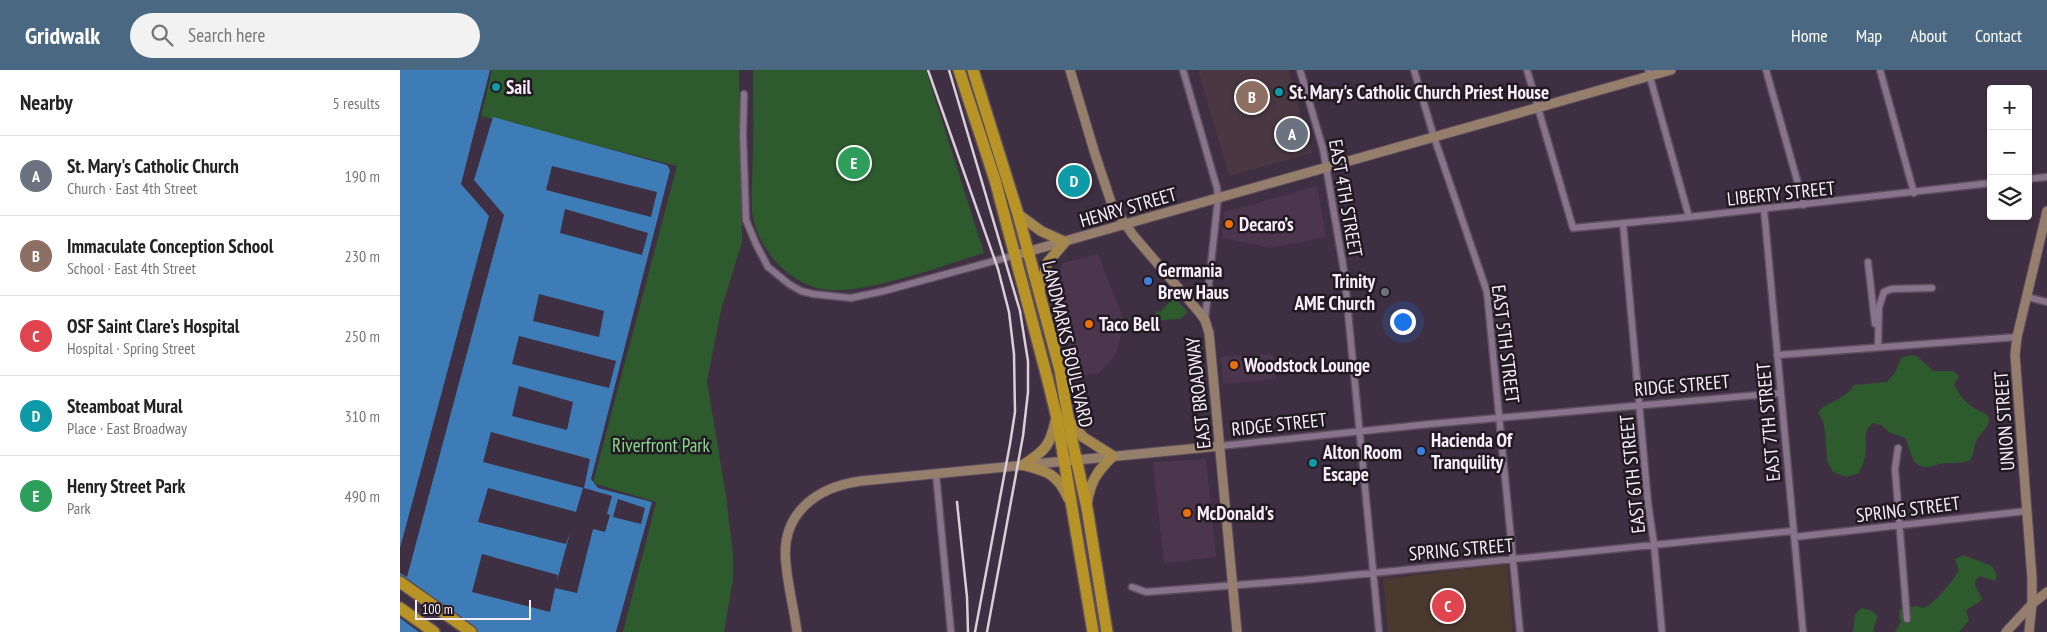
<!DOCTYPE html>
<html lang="en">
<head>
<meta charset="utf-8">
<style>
	body { margin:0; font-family:"PT Sans Narrow",sans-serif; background:#f2f2f2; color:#222 }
	.controls { position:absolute; right:15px; top:15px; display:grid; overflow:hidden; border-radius:5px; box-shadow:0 1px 4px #0004 }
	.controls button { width:45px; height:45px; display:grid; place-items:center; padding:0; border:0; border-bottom:1px solid #e0e0e0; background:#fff; color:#222; font:25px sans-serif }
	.scale { position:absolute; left:15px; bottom:12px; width:116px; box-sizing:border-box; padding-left:5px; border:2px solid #f8edf9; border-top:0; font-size:14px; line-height:18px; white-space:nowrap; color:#f8edf9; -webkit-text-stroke:4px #221a23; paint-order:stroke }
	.you { position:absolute; left:1002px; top:251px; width:18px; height:18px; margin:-12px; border:4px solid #fff; border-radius:50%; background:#1a73e8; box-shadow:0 0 0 8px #1a73e833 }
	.badge { display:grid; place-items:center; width:32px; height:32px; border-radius:50%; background:#4b6883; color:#fff; font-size:16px; font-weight:700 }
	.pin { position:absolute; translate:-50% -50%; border:2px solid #fff; box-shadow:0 1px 5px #0006 }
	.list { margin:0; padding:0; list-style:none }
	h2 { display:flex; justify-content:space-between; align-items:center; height:65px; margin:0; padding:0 20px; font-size:21px }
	h2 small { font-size:16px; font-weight:400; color:#767676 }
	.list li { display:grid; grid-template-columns:32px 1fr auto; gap:15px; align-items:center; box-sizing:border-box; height:80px; padding:0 20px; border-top:1px solid #e0e0e0 }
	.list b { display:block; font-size:19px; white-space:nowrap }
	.list p { margin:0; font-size:16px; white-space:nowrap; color:#767676 }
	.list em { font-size:16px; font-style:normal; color:#767676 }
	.icon { flex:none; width:28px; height:28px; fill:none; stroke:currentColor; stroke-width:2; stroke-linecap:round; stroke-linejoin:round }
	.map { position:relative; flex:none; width:1647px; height:562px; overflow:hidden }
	header { display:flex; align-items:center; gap:30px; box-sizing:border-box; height:70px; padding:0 25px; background:#4b6883; color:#fff }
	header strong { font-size:24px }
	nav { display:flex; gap:28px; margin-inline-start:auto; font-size:18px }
	.search { width:350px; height:45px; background:#f2f2f2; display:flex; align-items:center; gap:12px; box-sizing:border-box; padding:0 18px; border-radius:28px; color:#767676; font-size:19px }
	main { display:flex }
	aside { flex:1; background:#fff }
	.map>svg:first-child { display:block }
	.built { fill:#4b364e }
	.education { fill:#493741 }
	.medical { fill:#4a392e }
	.green { fill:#2d5b2e }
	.water { fill:#3d7cb6 }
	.pier { fill:#3f2f42 }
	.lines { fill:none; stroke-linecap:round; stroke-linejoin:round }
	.street-casing { stroke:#5d4e5e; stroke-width:9 }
	.secondary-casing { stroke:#5d4e5e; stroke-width:11 }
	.primary-casing { stroke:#5d4e5e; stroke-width:12 }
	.highway-casing { stroke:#5d4e5e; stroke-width:14 }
	.street { stroke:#87748a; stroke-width:6 }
	.secondary { stroke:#957e6c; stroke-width:9 }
	.primary { stroke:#a4874d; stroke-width:10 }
	.highway { stroke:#b79425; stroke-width:11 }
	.rail { stroke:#dacedb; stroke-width:2.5 }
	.culture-dot { fill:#0f9aa8; stroke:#221a23; stroke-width:2 }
	.food-dot { fill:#e8710a; stroke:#221a23; stroke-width:2 }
	.shop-dot { fill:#3f7fe0; stroke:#221a23; stroke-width:2 }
	.worship-dot { fill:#6b7280; stroke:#221a23; stroke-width:2 }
	.labels { text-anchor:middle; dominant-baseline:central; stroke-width:5; stroke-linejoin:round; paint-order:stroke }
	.poi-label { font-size:19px; font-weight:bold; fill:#f8edf9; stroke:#221a23; text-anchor:start }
	.street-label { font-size:19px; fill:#f8edf9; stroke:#221a23 }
	.park-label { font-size:19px; fill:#87db88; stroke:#221a23 }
</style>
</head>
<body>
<header>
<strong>Gridwalk</strong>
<div class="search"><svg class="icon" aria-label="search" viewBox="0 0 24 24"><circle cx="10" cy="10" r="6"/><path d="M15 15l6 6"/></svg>Search here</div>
<nav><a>Home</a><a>Map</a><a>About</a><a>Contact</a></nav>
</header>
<main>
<aside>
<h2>Nearby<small>5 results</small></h2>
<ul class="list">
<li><span class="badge" style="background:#6b7280">A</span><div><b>St. Mary's Catholic Church</b><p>Church · East 4th Street</p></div><em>190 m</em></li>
<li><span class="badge" style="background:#8d6e63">B</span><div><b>Immaculate Conception School</b><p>School · East 4th Street</p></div><em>230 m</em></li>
<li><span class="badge" style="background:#e0444e">C</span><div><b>OSF Saint Clare's Hospital</b><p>Hospital · Spring Street</p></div><em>250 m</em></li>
<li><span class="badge" style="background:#0f9aa8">D</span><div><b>Steamboat Mural</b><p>Place · East Broadway</p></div><em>310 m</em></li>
<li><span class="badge" style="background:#2e9e5b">E</span><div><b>Henry Street Park</b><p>Park</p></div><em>490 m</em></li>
</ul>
</aside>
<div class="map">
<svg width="1647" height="562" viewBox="0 0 1647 562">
	<rect width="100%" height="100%" fill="#3f2f42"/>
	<path class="built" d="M917,116L926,167L871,178L822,168L825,142Z
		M698,184L724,250L717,283L699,303L675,307L655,210L663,193Z
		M873,284L876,309L823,314L821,287Z
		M806,389L816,487L764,493L753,392Z"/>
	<path class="education" d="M798,0H888L912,83L829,106Z"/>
	<path class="medical" d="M1107,494L1113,562H988L983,509Z"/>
	<path class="green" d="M92,0H339L342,172L321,240L307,311L326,426L333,484V510L324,562H223L256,432L193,413L277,96L81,46Z
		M353,0H526L584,183C544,195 460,227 421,219C404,215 388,205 376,192C364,179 354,159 352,141C351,120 353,98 353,76C354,51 353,25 353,0Z
		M774,227L788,242L780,249L749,251L757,241L760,242Z
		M1511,285L1517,286L1533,301H1553L1559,306L1554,315C1560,325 1565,333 1576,339C1581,342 1585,342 1589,348C1589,359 1579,363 1576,372C1573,381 1575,384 1569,391C1561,393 1554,393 1546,393C1536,393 1525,402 1516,393C1510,387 1509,375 1505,368L1489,362L1481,355L1473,353C1463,362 1466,367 1466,379C1466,387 1462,396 1459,403L1447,407L1433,402L1427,391L1425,362L1423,351L1418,342C1429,330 1446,330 1454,315L1487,312L1495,303L1501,288Z
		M1563,485L1592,496L1597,505L1595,511L1580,506L1576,509L1575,515L1582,529C1578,535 1571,535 1566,541L1569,550L1559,562H1495L1501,552L1499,546L1500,539L1517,536L1523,538C1535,534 1551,512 1559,501L1555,489Z
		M1461,538L1470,540L1478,546L1473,560L1474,562H1453L1455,545Z"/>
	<path class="water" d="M0,0H90L61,114L89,146L0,478Z
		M93,47L267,95L270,100L191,409L198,418L252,432L216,562H0V503L7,507L104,145L74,110Z"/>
	<path class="pier" d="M152,96L257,122L251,147L146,120Z
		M165,139L248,163L242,185L160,163Z
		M139,224L204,241L199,267L133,251Z
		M119,266L216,291L209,318L112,294Z
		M119,316L173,332L167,360L112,346Z
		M91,362L190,389L184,418L212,426L207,444L210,445L205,462L193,459L177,523L155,518L150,542L72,522L82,484L158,505L157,511L170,463L166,474L78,452L88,418L176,442L183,418L83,392Z
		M218,429L245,438L241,454L213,447Z
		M0,510L73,562H19L0,548Z"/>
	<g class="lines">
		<g class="street-casing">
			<path id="street" d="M783,0L817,118L818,128L805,250
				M900,0L923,79L944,201L979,562
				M1014,0L1034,67L1087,222L1120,562
				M1127,0L1173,158L1289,147L1591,113
				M1248,0L1289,147
				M1366,0L1404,135
				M1480,0L1514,123
				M344,24L343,65L346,150L356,174L368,197L389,214L401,221L413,224L451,228L484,221L616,185
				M1628,109L1647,107
				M1364,139L1403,562
				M1223,153L1248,433L1254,474L1262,562
				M1468,192L1475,254
				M1627,227L1647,232
				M1478,277L1479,237L1484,222L1491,219L1532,218
				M1377,285L1617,267
				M820,376L1030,354L1381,323
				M1498,378L1495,399L1507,549
				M536,404L551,562
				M1394,467L1627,441
				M732,517L746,522L903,510L1393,461"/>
		</g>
		<g class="secondary-casing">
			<path id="secondary" d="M670,0L695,84L712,135L733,165L799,242L805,250L809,263L811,284L837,562
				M616,185L1271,0
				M397,562C394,539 388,517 386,494C380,444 416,417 461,411L820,376
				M1606,562L1632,534L1647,522
				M1629,562L1632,534V508L1615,285L1617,267L1647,141"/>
		</g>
		<g class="primary-casing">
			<path id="primary" d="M618,144L641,161L665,172L647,193L639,222
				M668,349L683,367L713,386C698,400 690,412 687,433
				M623,395C647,401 658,404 668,428
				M623,395C646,380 650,376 656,349"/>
		</g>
		<g class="highway-casing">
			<path id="highway" d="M559,0L595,110L647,307L657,348L693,562
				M573,0L618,144L660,300L672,370L687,438L707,562
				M0,512L71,562
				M0,538L34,562"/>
		</g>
		<use href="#street" class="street"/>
		<use href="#secondary" class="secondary"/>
		<use href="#primary" class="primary"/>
		<use href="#highway" class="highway"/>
		<path class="rail" d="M528,0L598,199L609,242L614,284L615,342L610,374L575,562
			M549,0L620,241L628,291V322L623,366L587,562
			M557,432L567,527L568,562"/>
	</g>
	<g class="culture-dot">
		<circle cx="96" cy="17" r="5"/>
		<circle cx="879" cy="22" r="5"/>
		<circle cx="913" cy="393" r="5"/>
	</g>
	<g class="food-dot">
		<circle cx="829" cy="154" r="5"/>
		<circle cx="689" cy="254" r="5"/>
		<circle cx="834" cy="295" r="5"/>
		<circle cx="787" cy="443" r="5"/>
	</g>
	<g class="shop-dot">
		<circle cx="748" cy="211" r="5"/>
		<circle cx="1021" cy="381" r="5"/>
	</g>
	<circle class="worship-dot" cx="985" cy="222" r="5"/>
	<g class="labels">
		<g class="poi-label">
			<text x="106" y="17">Sail</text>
			<text x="889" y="22">St. Mary's Catholic Church Priest House</text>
			<text x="839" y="154">Decaro’s</text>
			<text x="758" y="200">Germania<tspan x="758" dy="22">Brew Haus</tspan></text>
			<text x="975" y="211" text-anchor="end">Trinity<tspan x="975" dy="22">AME Church</tspan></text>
			<text x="699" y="254">Taco Bell</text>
			<text x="844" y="295">Woodstock Lounge</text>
			<text x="1031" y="370">Hacienda Of<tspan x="1031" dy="22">Tranquility</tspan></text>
			<text x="923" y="382">Alton Room<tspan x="923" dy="22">Escape</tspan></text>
			<text x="797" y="443">McDonald's</text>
		</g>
		<g class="street-label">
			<text transform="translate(1381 123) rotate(-6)">LIBERTY STREET</text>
			<text transform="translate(946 128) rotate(80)">EAST 4TH STREET</text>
			<text transform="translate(728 137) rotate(-16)">HENRY STREET</text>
			<text transform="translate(668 274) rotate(77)">LANDMARKS BOULEVARD</text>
			<text transform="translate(1106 274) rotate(83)">EAST 5TH STREET</text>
			<text transform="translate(1282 315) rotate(-5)">RIDGE STREET</text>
			<text transform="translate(798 323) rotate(-96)">EAST BROADWAY</text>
			<text transform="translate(1604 351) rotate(-94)">UNION STREET</text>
			<text transform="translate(1368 352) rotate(-95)">EAST 7TH STREET</text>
			<text transform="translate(879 354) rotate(-6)">RIDGE STREET</text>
			<text transform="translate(1232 404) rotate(-96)">EAST 6TH STREET</text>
			<text transform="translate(1508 439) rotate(-7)">SPRING STREET</text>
			<text transform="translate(1061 479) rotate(-5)">SPRING STREET</text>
		</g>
		<g class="park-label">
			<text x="261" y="375">Riverfront Park</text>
		</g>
	</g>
</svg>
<div class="controls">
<button>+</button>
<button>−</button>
<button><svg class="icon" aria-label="layers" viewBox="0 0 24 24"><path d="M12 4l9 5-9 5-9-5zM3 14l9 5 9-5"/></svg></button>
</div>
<div class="scale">100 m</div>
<div class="you"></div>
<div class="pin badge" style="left:892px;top:64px;background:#6b7280">A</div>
<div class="pin badge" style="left:852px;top:27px;background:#8d6e63">B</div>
<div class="pin badge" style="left:1048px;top:536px;background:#e0444e">C</div>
<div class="pin badge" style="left:674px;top:111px;background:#0f9aa8">D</div>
<div class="pin badge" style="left:454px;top:93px;background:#2e9e5b">E</div>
</div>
</main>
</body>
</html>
